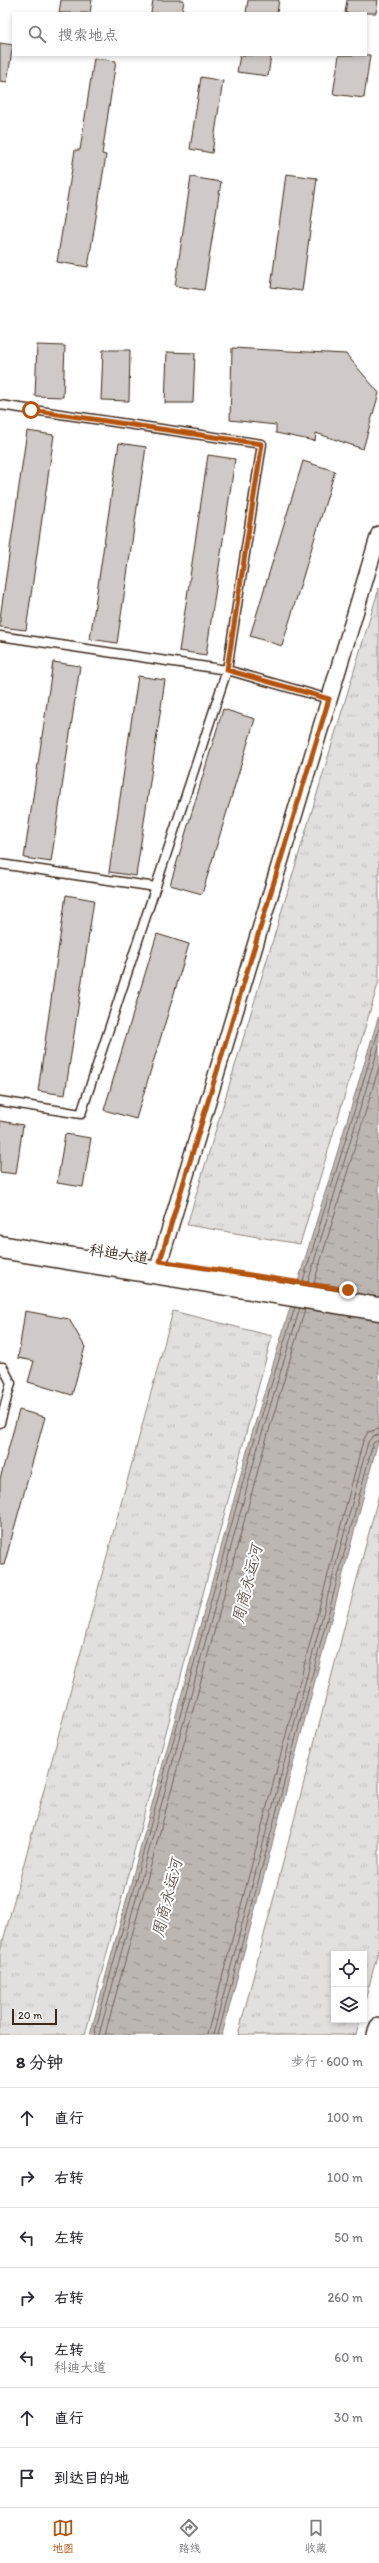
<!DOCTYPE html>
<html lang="zh">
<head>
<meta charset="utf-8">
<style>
	body { margin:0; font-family:Itim,"LXGW WenKai TC",sans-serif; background:#f2f2f3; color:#2b2b33 }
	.controls { position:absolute; right:12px; bottom:12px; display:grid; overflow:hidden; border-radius:0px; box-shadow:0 2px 6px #0003 }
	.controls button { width:36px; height:36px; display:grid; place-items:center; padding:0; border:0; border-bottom:1px solid #e1e1e2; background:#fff; color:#2b2b33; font:20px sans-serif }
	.scale { position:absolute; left:12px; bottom:10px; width:45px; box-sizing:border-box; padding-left:4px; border:2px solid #3b2a1e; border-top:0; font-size:11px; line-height:14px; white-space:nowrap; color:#3b2a1e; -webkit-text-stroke:3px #fff; paint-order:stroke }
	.stop { position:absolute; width:12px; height:12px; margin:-9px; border:3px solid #b45309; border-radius:50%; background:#fff }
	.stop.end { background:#b45309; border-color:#fff; box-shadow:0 1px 4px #0008 }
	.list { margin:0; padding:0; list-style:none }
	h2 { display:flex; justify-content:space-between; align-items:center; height:52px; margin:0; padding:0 16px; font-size:17px }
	h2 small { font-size:13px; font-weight:400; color:#7c7c81 }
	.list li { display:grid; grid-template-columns:26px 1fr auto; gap:12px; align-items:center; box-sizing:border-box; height:60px; padding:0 16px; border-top:1px solid #e1e1e2 }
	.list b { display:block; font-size:15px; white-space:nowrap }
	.list p { margin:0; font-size:13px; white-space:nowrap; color:#7c7c81 }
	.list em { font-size:13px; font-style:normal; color:#7c7c81 }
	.icon { flex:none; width:22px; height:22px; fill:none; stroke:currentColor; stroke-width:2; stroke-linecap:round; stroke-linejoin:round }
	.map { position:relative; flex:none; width:379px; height:2035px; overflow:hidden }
	.search { position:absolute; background:#fff; box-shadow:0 2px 6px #0003; left:12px; right:12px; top:12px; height:44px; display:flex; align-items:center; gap:10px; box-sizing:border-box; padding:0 14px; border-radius:0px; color:#7c7c81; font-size:15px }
	.sheet { height:472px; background:#fff }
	nav { display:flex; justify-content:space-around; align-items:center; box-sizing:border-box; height:56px; border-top:1px solid #e1e1e2; background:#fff; font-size:11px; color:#7c7c81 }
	nav a { display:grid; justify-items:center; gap:2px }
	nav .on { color:#b45309 }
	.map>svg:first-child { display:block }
	.park { fill:url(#park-tufts); stroke:#8e857e }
	.water { fill:url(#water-ripples); stroke:#887e77 }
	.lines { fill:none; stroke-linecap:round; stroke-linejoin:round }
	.shore { stroke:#6f625a; stroke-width:1 }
	.building { fill:#cfcac7; stroke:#3b2a1e }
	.service-casing { stroke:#3b2a1e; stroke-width:11 }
	.minor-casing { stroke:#3b2a1e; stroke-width:18 }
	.tertiary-casing { stroke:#3b2a1e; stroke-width:22 }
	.primary-casing { stroke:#3b2a1e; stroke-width:25 }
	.service { stroke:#fff; stroke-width:8 }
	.minor { stroke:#fff; stroke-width:15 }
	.tertiary { stroke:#fff; stroke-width:19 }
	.primary { stroke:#fff; stroke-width:22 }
	.route { stroke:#b45309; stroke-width:5 }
	.labels { text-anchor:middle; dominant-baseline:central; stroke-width:4; stroke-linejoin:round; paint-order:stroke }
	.street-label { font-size:15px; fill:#3b2a1e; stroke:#fff }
	.water-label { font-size:16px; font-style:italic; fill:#685b52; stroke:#fff }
</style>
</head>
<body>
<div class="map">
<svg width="379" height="2035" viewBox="0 0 379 2035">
	<defs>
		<pattern id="park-tufts" width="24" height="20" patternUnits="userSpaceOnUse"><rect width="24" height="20" fill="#e2e0de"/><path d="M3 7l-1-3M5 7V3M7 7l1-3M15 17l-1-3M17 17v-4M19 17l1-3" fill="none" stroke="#c3c0be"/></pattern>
		<pattern id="water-ripples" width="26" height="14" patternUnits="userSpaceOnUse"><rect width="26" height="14" fill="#bcb6b3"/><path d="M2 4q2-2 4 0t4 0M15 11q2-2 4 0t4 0" fill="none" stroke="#9a9491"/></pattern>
	</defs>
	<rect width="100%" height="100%" fill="#fff"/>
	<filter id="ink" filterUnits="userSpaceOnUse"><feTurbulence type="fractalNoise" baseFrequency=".025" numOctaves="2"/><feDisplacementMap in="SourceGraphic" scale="8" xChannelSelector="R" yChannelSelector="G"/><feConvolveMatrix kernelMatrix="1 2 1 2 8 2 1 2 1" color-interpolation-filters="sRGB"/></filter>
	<g filter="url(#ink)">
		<path class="park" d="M379,588V981L300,1244L187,1225Z
			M173,1311L272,1336L85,2035H0V1952Z
			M379,1494V1948L364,2005V1954H334V2020H360L356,2035H238Z"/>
		<path class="water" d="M379,1015V1437L222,2035H90L250,1440Z"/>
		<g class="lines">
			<path class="shore" d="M302,1284L379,1029
				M307,1285L379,1046
				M313,1286L379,1067
				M94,2035L254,1441L295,1307
				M99,2035L259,1443L300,1308
				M105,2035L265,1444L305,1309
				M207,2035L363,1441L368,1432L379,1429
				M213,2035L368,1442L373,1436L379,1435
				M218,2035L373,1443L379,1440"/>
		</g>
		<path class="building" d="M61,0H92L90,13H59Z
			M153,0H184L182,13H151Z
			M248,0H279L277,13H246Z
			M347,0H378L376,13H345Z
			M0,43L13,45L7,82L0,81Z
			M240,55H271L268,76L237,72Z
			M339,55H370L364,98L333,94Z
			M94,58L116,61L102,154L106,155L88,267L57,262L75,150H80Z
			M201,77L223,81L212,153L190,149Z
			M286,174L317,178L302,291L271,287Z
			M191,177L221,182L204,290L175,286Z
			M37,345L65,346L63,397L35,396Z
			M232,348L346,354L379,393L363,449L316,433L315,441L276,433V425L230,420Z
			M103,350H130L129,401L101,400Z
			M167,352L195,353L193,403H165Z
			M27,431L54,435L26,630L0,627V618Z
			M119,443L146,447L117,643L90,639Z
			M208,455L235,459L206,655L179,651Z
			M303,461L335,471L282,646L250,636Z
			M53,662L80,666L51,862L24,858Z
			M138,676L165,680L136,876L109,872Z
			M223,709L255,719L202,894L170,885Z
			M66,895L94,900L65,1095L38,1091Z
			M157,934L189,944L136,1119L104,1110Z
			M0,1121L23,1125L16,1174L0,1172Z
			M65,1134L91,1138L83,1187L57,1183Z
			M25,1311L69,1319L85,1347L72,1395L28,1382L34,1361L18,1358Z
			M19,1410L45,1417L4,1565H0V1479Z"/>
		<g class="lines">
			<g class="service-casing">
				<path id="service" d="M0,405L262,444L227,670L81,1114L0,1101
					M0,636L227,670L329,699
					M0,864L156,887
					M0,1367H3L11,1383L0,1423"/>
			</g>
			<g class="minor-casing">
				<path id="minor" d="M160,1261L379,534"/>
			</g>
			<g class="tertiary-casing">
				<path id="tertiary" d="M377,2035L379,2028"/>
			</g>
			<g class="primary-casing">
				<path id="primary" d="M0,1247L379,1309"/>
			</g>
			<use href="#service" class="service"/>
			<use href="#minor" class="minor"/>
			<use href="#tertiary" class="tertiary"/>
			<use href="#primary" class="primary"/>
		</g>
	</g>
	<g class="lines" filter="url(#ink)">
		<path class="route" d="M31,410L262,444L227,670L329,699L160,1261L348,1290"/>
	</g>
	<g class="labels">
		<g class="street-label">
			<text transform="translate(119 1254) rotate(9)">科迪大道</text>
		</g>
		<g class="water-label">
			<text transform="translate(247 1584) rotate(-76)">周商永运河</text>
			<text transform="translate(167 1898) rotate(-76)">周商永运河</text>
		</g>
	</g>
</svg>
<div class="controls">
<button><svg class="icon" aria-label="locate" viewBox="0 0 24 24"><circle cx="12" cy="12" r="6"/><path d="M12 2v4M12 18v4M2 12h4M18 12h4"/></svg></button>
<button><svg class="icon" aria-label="layers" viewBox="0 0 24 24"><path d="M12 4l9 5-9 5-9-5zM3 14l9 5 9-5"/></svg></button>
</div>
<div class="scale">20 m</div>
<div class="stop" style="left:31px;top:410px"></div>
<div class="stop end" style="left:348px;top:1290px"></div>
<div class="search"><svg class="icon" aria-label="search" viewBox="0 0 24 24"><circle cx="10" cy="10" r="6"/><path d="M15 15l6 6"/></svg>搜索地点</div>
</div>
<section class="sheet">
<h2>8 分钟<small>步行 · 600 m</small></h2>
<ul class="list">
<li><svg class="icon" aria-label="ahead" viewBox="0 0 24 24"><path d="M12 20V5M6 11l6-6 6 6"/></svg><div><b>直行</b></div><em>100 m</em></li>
<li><svg class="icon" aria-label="right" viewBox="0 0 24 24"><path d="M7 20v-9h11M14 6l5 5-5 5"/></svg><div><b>右转</b></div><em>100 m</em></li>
<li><svg class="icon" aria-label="left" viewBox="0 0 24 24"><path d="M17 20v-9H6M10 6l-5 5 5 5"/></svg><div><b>左转</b></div><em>50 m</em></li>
<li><svg class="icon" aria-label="right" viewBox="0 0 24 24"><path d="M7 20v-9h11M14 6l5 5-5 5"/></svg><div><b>右转</b></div><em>260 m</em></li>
<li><svg class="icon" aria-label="left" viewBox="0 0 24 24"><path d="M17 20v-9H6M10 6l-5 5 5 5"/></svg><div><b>左转</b><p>科迪大道</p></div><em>60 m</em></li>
<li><svg class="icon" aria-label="ahead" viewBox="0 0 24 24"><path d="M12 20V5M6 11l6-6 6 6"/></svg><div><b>直行</b></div><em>30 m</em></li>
<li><svg class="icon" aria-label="arrive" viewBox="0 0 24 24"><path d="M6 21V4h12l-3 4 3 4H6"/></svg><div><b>到达目的地</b></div></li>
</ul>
</section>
<nav>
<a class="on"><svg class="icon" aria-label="map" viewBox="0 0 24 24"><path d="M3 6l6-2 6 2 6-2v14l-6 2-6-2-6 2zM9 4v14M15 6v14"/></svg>地图</a>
<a><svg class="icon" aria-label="directions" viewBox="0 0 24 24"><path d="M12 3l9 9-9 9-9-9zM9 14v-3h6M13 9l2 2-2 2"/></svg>路线</a>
<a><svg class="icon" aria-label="saved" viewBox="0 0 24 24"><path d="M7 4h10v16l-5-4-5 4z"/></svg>收藏</a>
</nav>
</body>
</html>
